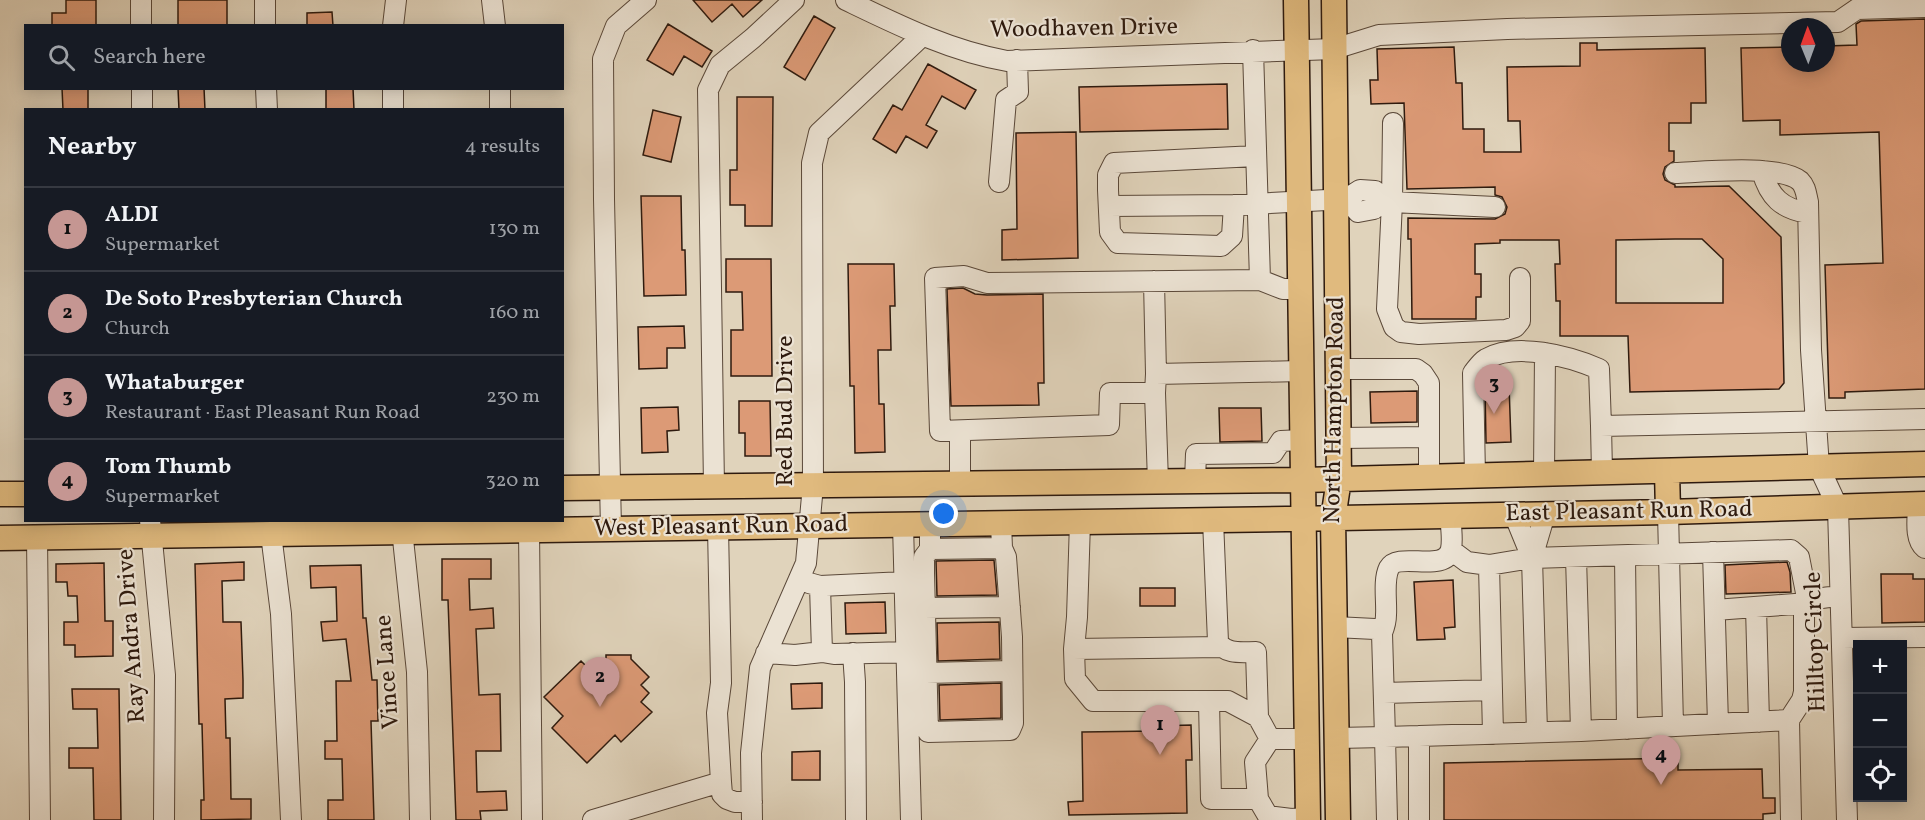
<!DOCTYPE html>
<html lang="en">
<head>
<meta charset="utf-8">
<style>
	body { margin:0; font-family:Vollkorn,serif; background:#242831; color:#f1f3f6 }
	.controls { position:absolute; right:18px; bottom:18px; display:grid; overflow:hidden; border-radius:0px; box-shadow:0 3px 15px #0003 }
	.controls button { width:54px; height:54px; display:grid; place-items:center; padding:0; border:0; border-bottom:2px solid #363941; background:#171b24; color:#f1f3f6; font:30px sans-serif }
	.compass { position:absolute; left:1781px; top:18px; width:54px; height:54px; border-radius:50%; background:#171b24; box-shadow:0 3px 15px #0003; rotate:359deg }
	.you { position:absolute; left:944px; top:514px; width:21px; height:21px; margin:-15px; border:4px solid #fff; border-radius:50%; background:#1a73e8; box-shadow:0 0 0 9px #1a73e833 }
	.badge { display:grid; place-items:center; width:39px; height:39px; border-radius:50%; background:#c59692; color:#111; font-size:20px; font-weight:700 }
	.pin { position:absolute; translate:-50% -50px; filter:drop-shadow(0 2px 3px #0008) }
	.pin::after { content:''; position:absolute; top:32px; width:21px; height:18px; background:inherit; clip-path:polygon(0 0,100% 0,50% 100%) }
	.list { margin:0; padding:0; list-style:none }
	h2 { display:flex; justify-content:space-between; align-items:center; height:78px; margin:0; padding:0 24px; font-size:26px }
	h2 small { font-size:20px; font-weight:400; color:#9ea1a6 }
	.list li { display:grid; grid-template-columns:39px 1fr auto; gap:18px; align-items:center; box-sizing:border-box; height:84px; padding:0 24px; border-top:2px solid #363941 }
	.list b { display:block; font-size:22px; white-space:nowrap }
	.list p { margin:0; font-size:20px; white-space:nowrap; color:#9ea1a6 }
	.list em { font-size:20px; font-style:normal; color:#9ea1a6 }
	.icon { flex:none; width:33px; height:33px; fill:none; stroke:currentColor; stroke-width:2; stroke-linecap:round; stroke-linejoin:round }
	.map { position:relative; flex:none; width:1925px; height:820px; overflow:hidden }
	.search { position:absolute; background:#171b24; box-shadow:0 3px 15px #0003; left:24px; top:24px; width:540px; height:66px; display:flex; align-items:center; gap:15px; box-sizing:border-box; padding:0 21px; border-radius:0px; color:#9ea1a6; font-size:22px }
	.panel { position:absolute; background:#171b24; box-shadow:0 3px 15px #0003; left:24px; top:108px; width:540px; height:414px; border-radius:0px }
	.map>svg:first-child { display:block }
	.building { fill:#dc9a76; stroke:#2e1a0e; stroke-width:1.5; fill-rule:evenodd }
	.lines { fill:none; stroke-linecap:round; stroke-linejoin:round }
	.minor-casing { stroke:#5a4839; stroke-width:22 }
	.major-casing { stroke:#2e1a0e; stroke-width:27 }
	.minor { stroke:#ebe2d3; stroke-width:20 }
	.major { stroke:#e0ba7e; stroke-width:24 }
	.labels { text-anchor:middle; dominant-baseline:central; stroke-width:4.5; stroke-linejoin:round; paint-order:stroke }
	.street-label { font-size:24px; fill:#2e1a0e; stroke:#ebe2d3 }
</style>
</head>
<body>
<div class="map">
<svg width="1925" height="820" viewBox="0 0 1925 820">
	<rect width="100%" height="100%" fill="#e0d3bb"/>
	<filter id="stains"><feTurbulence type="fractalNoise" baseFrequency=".00333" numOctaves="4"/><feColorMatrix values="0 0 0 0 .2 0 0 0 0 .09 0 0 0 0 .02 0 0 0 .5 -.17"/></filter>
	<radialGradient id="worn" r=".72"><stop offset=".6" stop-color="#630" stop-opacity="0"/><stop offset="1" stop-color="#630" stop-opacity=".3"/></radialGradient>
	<path class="building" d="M66,0H96V26H52V13H66Z
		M178,0H227V26H178Z
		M693,0H762L743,17L732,4L712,22Z
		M332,12L333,26H307V13Z
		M814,16L835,28L805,80L784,67Z
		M1925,19V389L1845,392V398H1829L1825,265L1883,263L1879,132L1780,135V120L1743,121L1741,48L1790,47V63H1826V46L1857,45L1856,24L1861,21Z
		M668,24L712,51L702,67L684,56L673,75L647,60Z
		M1580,43H1597V50L1705,48L1706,103H1691V123H1669V151H1674V161L1665,167L1663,174L1665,180L1675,185V187L1729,186L1781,237L1784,383L1779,389L1630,392L1628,336H1560V301H1556L1555,264H1560L1559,240H1500V243L1475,244V274H1481V297H1476V319H1412L1411,239H1408V218L1495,219L1505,214L1507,207L1502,197L1495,195V187L1407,189L1404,103L1371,104L1370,80H1378L1377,49L1454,47L1456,83H1462L1463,129H1484V152H1521L1520,121H1508L1507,67L1580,66ZM1675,239H1702L1723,259V303H1616V240Z
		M928,64L976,90L965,109L942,96L926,125L937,131L927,148L906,136L896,153L873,139L893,105L902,110Z
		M1227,84L1228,129L1080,132L1079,87Z
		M62,88H88V110H63Z
		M178,88H204L205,110H179Z
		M326,88H353L354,110H326Z
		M737,97H773L772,226H745V205H730V170H737Z
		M653,110L681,117L671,162L643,155Z
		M1076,132L1078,258L1002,260V230L1017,229L1016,133Z
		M641,196H681L682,250H685L686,295L644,296Z
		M726,259H771L772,376H731V330H743L742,292H726Z
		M848,264H894L895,306H890L891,350H878L879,404H884L885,452L855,453L854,386H850Z
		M963,288L975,294L987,295L1043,294L1044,383H1038L1039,405L951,406L947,289Z
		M684,326L685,348H667V368L639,369L638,327Z
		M1509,385L1511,442L1486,443L1485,386Z
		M1417,391V422L1371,423L1370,392Z
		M739,401H770L771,456H745V433H739Z
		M678,407L679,430L667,431L668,452L642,453L641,408Z
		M1219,408H1261L1262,441L1220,442Z
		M442,559H491V579H469L470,610L493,608L494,628L476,629L479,695L500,694L501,751H476L477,792L506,791L507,810L480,811L481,820H456L448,600H442Z
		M994,560L997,595L937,596L936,561Z
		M244,562V580L222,581L223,622H241L243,680V698L225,699L226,738H230L231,799H251V819L201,820V800H204L202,724H199L195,564Z
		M1787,562L1790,572L1791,592L1726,594L1725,565Z
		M104,563L105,621H113V656L75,657V645H64V622H78L77,596H68L67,582H56V564Z
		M361,565L363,618H366L372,680H377L378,721H371L374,820H328V800H343L342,759H325V741H337L336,681H351L346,639L323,641L321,622L337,621L336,587L311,588L310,566Z
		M1881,574H1913V579H1925V622L1882,623Z
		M1453,580L1455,627L1444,628L1445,639L1417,640L1414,582Z
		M1140,588H1175V606H1140Z
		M885,602L886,633L846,634L845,603Z
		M999,622L1000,659L938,661L937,623Z
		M606,655H631V659L649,677L641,685L649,693L641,702L652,712L621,742L615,735L587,763L552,728L563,716L544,697L581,661L606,686Z
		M822,683V708L792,709L791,684Z
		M1001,683V718L940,720L939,685Z
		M72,689H119L121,820H94L93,768H69V748H98L97,709H73Z
		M1191,725L1192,760H1186L1187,813L1069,815L1068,802L1083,801L1082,732L1156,731V726Z
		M820,751V780H792V752Z
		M1678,758V770L1762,769L1763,798H1775V813L1763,814V820H1444V763Z"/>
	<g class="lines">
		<g class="minor-casing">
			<path id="minor" d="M141,0V26
				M265,0V26
				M492,0L495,26
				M846,0C898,25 950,51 1007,61L1334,49L1379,35L1507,29L1838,22L1857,9L1925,7
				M393,26L396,0
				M1253,50L1260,280L987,283L964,276L935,278L940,431L1109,425L1110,393H1155L1156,374L1301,371
				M142,88V110
				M266,88L267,110
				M500,88V110
				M393,110V88
				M1393,123L1392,202L1387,309L1394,327L1401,332L1419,334L1506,330L1515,327L1520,321V278
				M1256,156L1114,163L1108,175V190L1110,232L1118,243L1221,246L1232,236L1234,205L1346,199L1360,190L1375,191L1379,203
				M1762,171C1769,197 1782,209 1808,213
				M1675,173C1702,172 1780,164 1800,181C1806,187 1806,194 1808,202L1811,350L1819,467L1838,508L1847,820
				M999,182L1006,100L1018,92L1017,60
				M1346,199L1358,212L1374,209L1379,203L1392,202L1495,207
				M1109,206L1234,205
				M1260,280L1283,289H1300
				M1154,281L1156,374
				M1338,369H1416L1423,374L1429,383V477
				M1155,393L1158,482
				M1601,426L1602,472
				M960,431V484
				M1339,438L1429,437
				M1544,474L1545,353
				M1475,476L1473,373C1477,368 1481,362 1486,359C1516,342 1569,356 1599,369L1601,426L1925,419
				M1195,481L1196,454L1273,453L1281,441L1302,440
				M714,486L708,90L720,65L753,38L794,0
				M1918,505C1918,518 1914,539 1925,548
				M1668,512L1673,726
				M1514,514L1532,558
				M150,520L165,675L164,820
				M401,520L417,672L420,820
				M1213,520L1218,642C1226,655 1242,652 1256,652L1258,717
				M1080,522L1077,617L1074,649L1075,679L1093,701H1228L1258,717L1270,739H1307
				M903,525L911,820
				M930,525V549L924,557V573L928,732L1010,730L1013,723L1012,637L1006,557L1002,548L1001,523
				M718,527L721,683L717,713L721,782L722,794L727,799L735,802H752
				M611,529L604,199L603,59L616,26L646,0
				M529,530L532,820
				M271,534L281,614L291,820
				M37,537L40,820
				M930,549L1002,548
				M1451,550L1467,562L1489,565L1532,558L1791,550L1799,557L1808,603L1715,610
				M1713,552L1718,724
				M1625,556L1627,729
				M1576,557L1581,731
				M1489,565L1493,734
				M809,583L820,586L905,582
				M820,586L822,652L834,654L907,652
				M1756,607L1759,722
				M924,608L1010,607
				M1335,627L1375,629L1382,633L1385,737L1419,736
				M1382,633C1384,628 1386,621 1386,615C1387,603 1383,580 1389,568C1398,551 1446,574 1451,549C1453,539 1451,526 1450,516
				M1842,638L1925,637
				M1074,649L1221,647
				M766,653L795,655L822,652
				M853,653L855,682L856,820
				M926,673L1012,671
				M1384,693L1492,690
				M1209,701L1211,799H1258
				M1789,720L1791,820
				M1537,732L1532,558L1545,514
				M1337,738L1385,737L1387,820
				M1270,739L1255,762L1258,799L1268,816L1291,819L1308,818
				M593,820L721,782
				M752,820L751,753L760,668L806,563L813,485L812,163L819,133L922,36
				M1419,820V736L1581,731L1789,720L1802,700L1804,692V610C1812,596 1826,598 1840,596"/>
		</g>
		<g class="major-casing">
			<path id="major" d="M1296,0L1308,820
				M1334,0L1339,479L1333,519L1338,820
				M1667,471L1668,512
				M562,488L1303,480L1925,464
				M0,494H26
				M0,538L1286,519L1668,512L1925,504"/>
		</g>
		<use href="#minor" class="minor"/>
		<use href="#major" class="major"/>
	</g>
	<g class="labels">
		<g class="street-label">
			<text transform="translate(1084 29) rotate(-1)">Woodhaven Drive</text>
			<text transform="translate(1335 410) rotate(-89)">North Hampton Road</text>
			<text transform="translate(786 411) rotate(-90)">Red Bud Drive</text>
			<text transform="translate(1629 512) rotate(-1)">East Pleasant Run Road</text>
			<text transform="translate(721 527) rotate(-1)">West Pleasant Run Road</text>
			<text transform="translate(132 636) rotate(-94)">Ray Andra Drive</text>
			<text transform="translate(1816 642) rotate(-92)">Hilltop Circle</text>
			<text transform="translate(388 672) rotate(-94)">Vince Lane</text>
		</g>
	</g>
	<rect width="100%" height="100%" filter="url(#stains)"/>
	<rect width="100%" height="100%" fill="url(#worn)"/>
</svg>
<div class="controls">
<button>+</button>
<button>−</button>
<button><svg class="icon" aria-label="locate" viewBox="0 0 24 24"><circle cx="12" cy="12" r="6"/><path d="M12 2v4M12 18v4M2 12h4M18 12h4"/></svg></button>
</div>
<svg class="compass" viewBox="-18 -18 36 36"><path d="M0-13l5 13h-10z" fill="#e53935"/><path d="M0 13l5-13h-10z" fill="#9ea1a6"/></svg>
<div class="you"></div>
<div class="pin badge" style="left:1160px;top:755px">1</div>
<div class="pin badge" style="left:600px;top:707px">2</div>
<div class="pin badge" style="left:1494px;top:414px">3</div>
<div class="pin badge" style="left:1661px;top:785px">4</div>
<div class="search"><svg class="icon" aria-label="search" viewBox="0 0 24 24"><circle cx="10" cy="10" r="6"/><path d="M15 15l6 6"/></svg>Search here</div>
<section class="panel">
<h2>Nearby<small>4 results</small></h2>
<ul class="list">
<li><span class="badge">1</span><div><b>ALDI</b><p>Supermarket</p></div><em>130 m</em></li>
<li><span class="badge">2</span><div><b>De Soto Presbyterian Church</b><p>Church</p></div><em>160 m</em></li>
<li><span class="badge">3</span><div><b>Whataburger</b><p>Restaurant · East Pleasant Run Road</p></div><em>230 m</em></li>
<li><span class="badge">4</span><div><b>Tom Thumb</b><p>Supermarket</p></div><em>320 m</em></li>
</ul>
</section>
</div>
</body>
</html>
